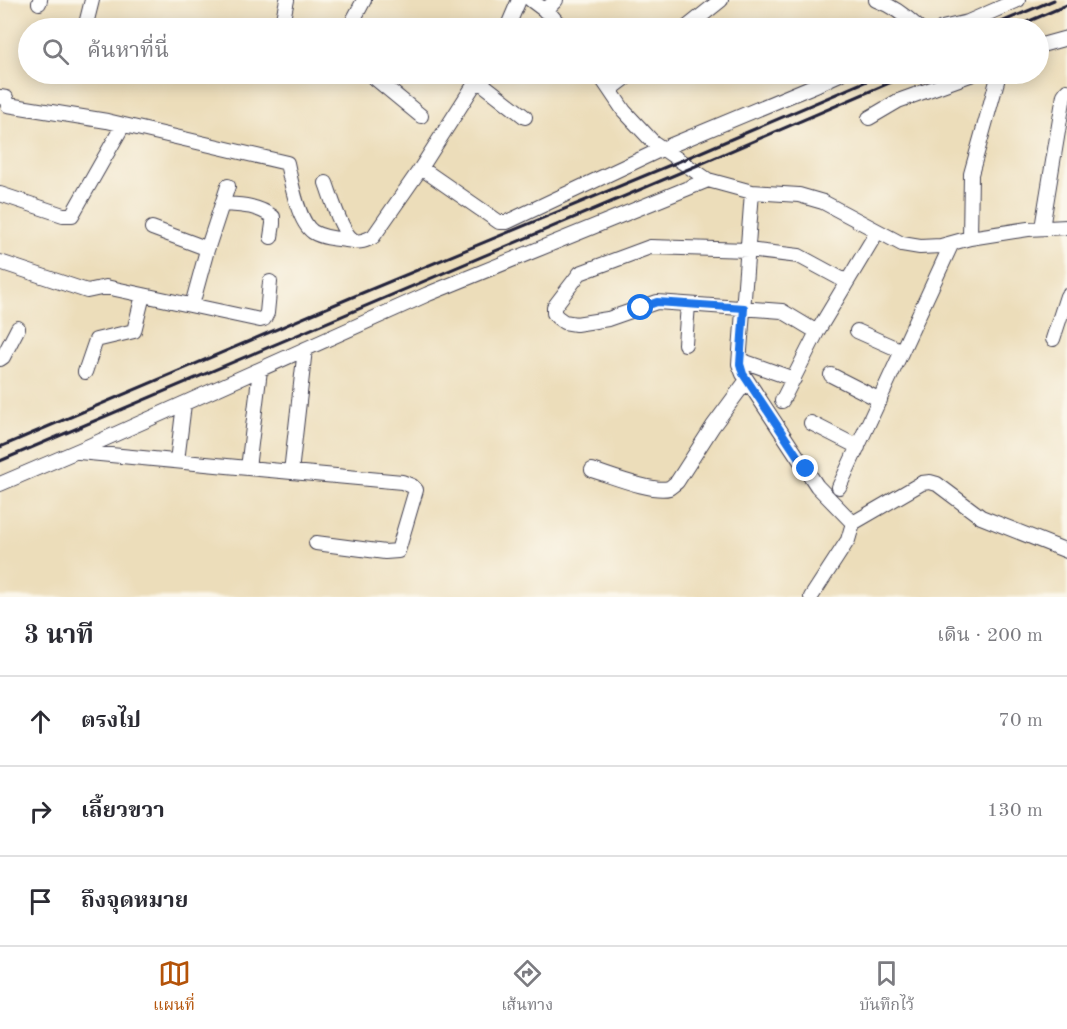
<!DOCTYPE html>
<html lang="th">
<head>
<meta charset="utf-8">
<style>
	body { margin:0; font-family:"Old Standard TT","Noto Serif Thai",serif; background:#f2f2f3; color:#2b2b33 }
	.stop { position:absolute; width:18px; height:18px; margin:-14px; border:4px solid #1a73e8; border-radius:50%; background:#fff }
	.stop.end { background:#1a73e8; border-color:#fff; box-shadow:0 2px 6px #0008 }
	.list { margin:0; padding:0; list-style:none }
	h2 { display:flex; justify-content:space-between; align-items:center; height:78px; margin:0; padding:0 24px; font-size:26px }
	h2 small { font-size:20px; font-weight:400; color:#7c7c81 }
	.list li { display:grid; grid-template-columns:39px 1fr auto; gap:18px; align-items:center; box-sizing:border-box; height:90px; padding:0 24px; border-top:2px solid #e1e1e2 }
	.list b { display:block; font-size:22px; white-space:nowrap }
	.list em { font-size:20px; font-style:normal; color:#7c7c81 }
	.icon { flex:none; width:33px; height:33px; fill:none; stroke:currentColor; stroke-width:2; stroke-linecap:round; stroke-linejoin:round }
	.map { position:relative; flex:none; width:1067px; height:597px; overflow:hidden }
	.search { position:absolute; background:#fff; box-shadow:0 3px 15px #0003; left:18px; right:18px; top:18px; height:66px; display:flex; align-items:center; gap:15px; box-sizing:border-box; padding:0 21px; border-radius:33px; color:#7c7c81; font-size:22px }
	.sheet { height:348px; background:#fff }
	nav { display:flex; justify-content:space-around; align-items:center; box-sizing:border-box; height:84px; border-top:2px solid #e1e1e2; background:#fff; font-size:16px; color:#7c7c81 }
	nav a { display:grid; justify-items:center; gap:3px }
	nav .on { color:#b45309 }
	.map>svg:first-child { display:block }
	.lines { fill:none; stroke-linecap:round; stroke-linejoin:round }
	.minor-casing { stroke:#403e4e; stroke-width:16 }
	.minor { stroke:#fff; stroke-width:14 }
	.rail { stroke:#22223b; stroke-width:3 }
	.route { stroke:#1a73e8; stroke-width:8 }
</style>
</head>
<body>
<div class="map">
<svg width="1067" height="597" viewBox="0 0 1067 597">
	<rect width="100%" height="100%" fill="#fbf7ec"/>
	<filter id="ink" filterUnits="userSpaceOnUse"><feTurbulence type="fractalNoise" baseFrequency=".0167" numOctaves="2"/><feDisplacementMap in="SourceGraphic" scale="12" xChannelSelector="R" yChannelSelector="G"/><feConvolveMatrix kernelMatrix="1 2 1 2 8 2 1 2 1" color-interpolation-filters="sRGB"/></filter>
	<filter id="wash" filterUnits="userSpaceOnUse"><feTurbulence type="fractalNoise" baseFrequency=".008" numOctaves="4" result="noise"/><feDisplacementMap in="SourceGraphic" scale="24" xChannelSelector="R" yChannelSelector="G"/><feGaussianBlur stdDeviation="1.35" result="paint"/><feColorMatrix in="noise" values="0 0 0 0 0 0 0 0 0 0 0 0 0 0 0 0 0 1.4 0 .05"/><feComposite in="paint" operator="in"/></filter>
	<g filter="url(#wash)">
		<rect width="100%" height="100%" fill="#ecddba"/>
	</g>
	<g filter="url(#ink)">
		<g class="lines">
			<g class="minor-casing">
				<path id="minor" d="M531,0L551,15L562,28
					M876,0C893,6 906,16 919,28
					M39,3L40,0
					M545,11L556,0
					M87,20L92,0
					M281,28L287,0
					M349,28L364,0
					M507,28L519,0
					M686,28L721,0
					M942,28L968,22L1018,0
					M1038,46L1067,38
					M370,74L421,116
					M599,74L624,111L653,142L708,180L752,192L799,195L823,202L902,244L920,247L941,246L970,238L1028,229L1067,227
					M471,75L525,117
					M610,90L631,74
					M0,97L6,98L8,105L107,121L287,163C291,181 298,222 313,232C325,239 341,239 354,241
					M869,118L898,101L973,74
					M421,168L499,222H507L662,149L818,84L840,74
					M326,183C331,196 342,236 355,241C362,243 367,239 373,237L421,168L481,74
					M752,192L739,364L743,374L817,486L853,523
					M0,194L63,215H72L123,125
					M223,204C241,205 257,205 273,217V224L271,237
					M152,228L203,247L207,250L192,305
					M1042,228L1064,95L1067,91
					M970,238L971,174L999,74
					M207,250L228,186
					M0,262L87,291L106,287L260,320L264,319L267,313L270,282
					M857,331L902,351
					M817,332L782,311L657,302L608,319L576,324L564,322L557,317L554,313V307L580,273L650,247L748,250L799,256L847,282
					M1053,339L1067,296
					M685,344L688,305
					M0,359L3,357L18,328
					M740,360L794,379
					M85,372L96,340L134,331L143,295
					M831,375L880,400
					M782,401L817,332L877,232
					M811,423L858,447
					M79,452L248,468L260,370
					M177,461L184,404
					M248,468L402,482L412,486L416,490L398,551L385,552L316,543
					M592,470C609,475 653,493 669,488C671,487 674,484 677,482L713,426L747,380
					M291,472L305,349
					M0,484L89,446L428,294L708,180
					M839,487L952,243
					M811,597L848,540L853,523L922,483L930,482L937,484L981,517L1067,551"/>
			</g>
			<use href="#minor" class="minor"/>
			<path class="rail" d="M987,28L1054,0
				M1013,28L1067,5
				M0,447L350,298L680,161L883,74
				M0,461L691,168L910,74"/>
		</g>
	</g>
	<g class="lines" filter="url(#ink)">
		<path class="route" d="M641,308L657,302L744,308L740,364L743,374L806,469"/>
	</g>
</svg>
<div class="stop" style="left:641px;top:308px"></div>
<div class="stop end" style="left:806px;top:469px"></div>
<div class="search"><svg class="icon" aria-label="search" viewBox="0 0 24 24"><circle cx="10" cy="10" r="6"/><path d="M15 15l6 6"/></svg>ค้นหาที่นี่</div>
</div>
<section class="sheet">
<h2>3 นาที<small>เดิน · 200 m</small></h2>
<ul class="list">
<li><svg class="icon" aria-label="ahead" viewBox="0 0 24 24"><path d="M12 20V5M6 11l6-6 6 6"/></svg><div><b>ตรงไป</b></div><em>70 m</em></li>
<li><svg class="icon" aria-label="right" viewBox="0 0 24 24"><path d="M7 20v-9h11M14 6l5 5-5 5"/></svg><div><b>เลี้ยวขวา</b></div><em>130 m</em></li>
<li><svg class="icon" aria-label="arrive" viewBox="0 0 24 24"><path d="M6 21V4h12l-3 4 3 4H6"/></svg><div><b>ถึงจุดหมาย</b></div></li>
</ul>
</section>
<nav>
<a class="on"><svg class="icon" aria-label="map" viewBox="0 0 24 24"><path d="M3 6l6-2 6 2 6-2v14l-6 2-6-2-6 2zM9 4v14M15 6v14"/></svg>แผนที่</a>
<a><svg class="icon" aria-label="directions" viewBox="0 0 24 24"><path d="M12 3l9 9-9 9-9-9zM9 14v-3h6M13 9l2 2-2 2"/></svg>เส้นทาง</a>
<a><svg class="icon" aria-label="saved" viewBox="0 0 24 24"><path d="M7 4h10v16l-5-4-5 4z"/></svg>บันทึกไว้</a>
</nav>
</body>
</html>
